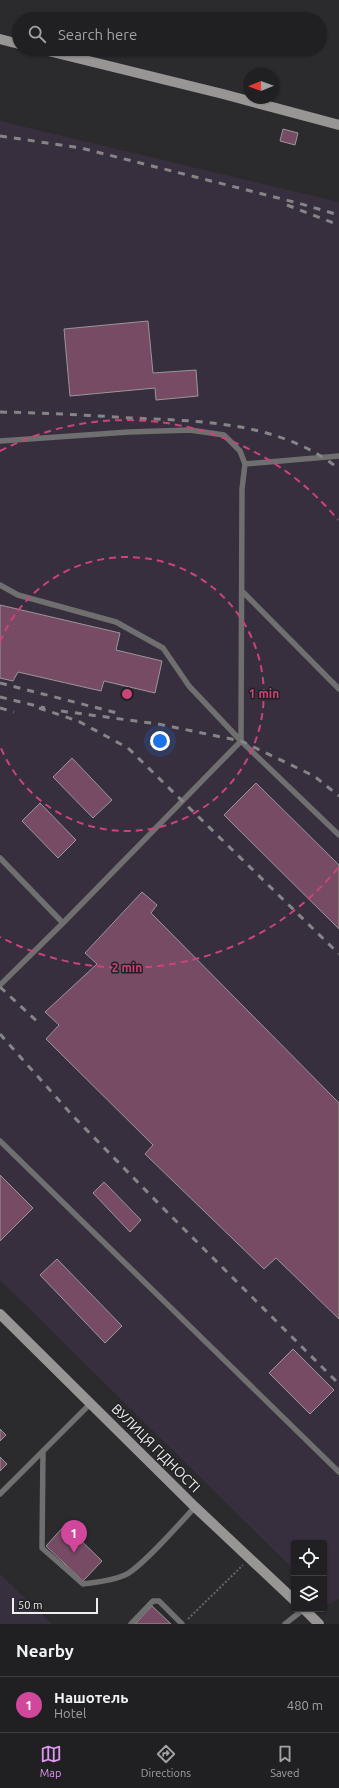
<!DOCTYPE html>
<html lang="en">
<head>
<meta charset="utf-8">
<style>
	body { margin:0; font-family:Ubuntu,sans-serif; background:#28282a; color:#f1f3f6 }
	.controls { position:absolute; right:12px; bottom:12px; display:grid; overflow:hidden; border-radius:4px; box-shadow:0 1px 3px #0004 }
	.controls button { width:36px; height:36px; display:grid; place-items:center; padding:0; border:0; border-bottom:1px solid #3d3e40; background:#202022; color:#f1f3f6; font:20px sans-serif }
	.compass { position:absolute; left:243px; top:68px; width:36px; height:36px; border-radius:50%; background:#202022; box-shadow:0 1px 3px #0004; rotate:269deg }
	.scale { position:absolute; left:12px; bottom:10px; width:86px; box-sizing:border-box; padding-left:4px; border:2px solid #eeeeef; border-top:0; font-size:11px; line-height:14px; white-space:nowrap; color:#eeeeef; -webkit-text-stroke:3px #212123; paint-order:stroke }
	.you { position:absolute; left:160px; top:741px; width:14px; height:14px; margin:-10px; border:3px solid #fff; border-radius:50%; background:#1a73e8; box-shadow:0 0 0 6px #1a73e833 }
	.badge { display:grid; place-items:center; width:26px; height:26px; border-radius:50%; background:#de98f2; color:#fff; font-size:13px; font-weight:700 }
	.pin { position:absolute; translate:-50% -33px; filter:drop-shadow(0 1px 2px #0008) }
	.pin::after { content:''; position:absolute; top:21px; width:14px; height:12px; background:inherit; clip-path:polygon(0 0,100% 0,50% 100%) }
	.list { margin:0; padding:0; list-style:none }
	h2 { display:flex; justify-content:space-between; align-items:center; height:52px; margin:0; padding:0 16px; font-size:17px }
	h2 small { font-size:13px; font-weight:400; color:#a2a3a5 }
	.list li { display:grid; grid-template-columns:26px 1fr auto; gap:12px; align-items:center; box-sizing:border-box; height:56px; padding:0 16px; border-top:1px solid #3d3e40 }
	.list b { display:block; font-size:15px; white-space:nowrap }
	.list p { margin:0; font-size:13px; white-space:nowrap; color:#a2a3a5 }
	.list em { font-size:13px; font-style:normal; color:#a2a3a5 }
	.icon { flex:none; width:22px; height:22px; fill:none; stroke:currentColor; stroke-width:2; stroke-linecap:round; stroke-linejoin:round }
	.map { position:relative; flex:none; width:339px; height:1624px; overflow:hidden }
	.search { position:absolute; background:#202022; box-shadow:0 1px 3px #0004; left:12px; right:12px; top:12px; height:44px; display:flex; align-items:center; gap:10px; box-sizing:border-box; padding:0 14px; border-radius:22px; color:#a2a3a5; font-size:15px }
	.sheet { height:108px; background:#202022 }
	nav { display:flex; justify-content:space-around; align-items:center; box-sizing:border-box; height:56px; border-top:1px solid #3d3e40; background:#202022; font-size:11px; color:#a2a3a5 }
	nav a { display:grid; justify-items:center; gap:2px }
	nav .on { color:#de98f2 }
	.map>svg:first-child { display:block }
	.industrial { fill:#372e3e }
	.building { fill:#764b63; stroke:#9a9799 }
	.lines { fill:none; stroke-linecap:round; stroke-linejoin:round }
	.path { stroke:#666568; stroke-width:2; stroke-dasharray:2 2; stroke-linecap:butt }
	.lane { stroke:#706f6f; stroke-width:5.5 }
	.secondary { stroke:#989695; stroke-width:10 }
	.rail { stroke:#858587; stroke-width:3; stroke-dasharray:7 7; stroke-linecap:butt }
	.ring { fill:none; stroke:#cb4379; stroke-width:2; stroke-dasharray:7 5 }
	.labels { text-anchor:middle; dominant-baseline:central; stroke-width:3; stroke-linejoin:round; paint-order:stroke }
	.street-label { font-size:14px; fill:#eeeeef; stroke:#212123 }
	.centre { fill:#cb4379; stroke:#212123; stroke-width:2 }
	.ring-label { font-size:12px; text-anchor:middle; font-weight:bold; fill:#cb4379; stroke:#212123; stroke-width:3; stroke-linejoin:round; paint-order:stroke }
</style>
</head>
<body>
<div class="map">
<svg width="339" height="1624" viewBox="0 0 339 1624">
	<rect width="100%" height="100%" fill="#2b2a2d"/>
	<path class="industrial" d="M0,121L339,202V1599L328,1604L324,1600V1543H294V1570L0,1280Z
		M0,1574L52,1624H0Z"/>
	<path class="building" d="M283,129L298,133L295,145L280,141Z
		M148,321L153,373L196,370L198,396L156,400L155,388L70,396L64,329Z
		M0,605L120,633L116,650L162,661L155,693L104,681L101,691L18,672L13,681L0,678Z
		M72,758L112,800L93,818L53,777Z
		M256,783L339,865V929L224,815Z
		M40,803L76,840L58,858L22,821Z
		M142,892L157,905L151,913L339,1103V1319L276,1258L264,1269L145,1154L153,1145L46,1039L59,1025L45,1012L97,964L85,953Z
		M0,1175L33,1208L0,1241Z
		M104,1182L141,1220L130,1232L93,1193Z
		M57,1259L122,1326L105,1343L40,1275Z
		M293,1349L334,1390L310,1414L269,1373Z
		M0,1429L6,1435L0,1441Z
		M0,1457L7,1464L0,1471Z
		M65,1525L102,1561L83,1581L46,1546Z
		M152,1606L171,1624H135Z"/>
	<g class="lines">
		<path class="path" d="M188,1619L243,1565"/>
		<path class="lane" d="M0,441L129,432L190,430L224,435L240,451L245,464L242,489L241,741L63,923L0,985
			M245,464L339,456
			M0,585L18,595L116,622L163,648L189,686L241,741L339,835
			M242,591L339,689
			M0,858L63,923
			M0,1141L339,1472
			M43,1451L42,1548L83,1584C97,1582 112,1581 125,1575C141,1568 181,1522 195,1507
			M0,1494L91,1403
			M131,1624L153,1601H159L182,1624
			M285,1624L304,1609"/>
		<path class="secondary" d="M0,39L19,44
			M40,49L223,94L339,125
			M0,1314L195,1507L294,1600
			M304,1609L319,1624"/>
		<path class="rail" d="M0,136L81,148L298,203L339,215
			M287,205L339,225
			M0,412C44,413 87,415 131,418C202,421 281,422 339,469
			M0,683L121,714
			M0,697L45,708
			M0,708L14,712
			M39,708L78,721L128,748L339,954
			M61,711L158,724L241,741L314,776L339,796
			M0,987L41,1025
			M0,1034L72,1115L164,1209L339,1384"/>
	</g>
	<g class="ring">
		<path d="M0 642A137 137 0 1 1 0 746"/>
		<path d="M338 868A274 274 0 0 1 0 937M0 451A274 274 0 0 1 338 520"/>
	</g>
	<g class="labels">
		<g class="street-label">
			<text transform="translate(156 1448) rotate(45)">ВУЛИЦЯ ГІДНОСТІ</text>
		</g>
	</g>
	<circle cx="127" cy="694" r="6" class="centre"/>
	<g class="ring-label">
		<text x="264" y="698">1 min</text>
		<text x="127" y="972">2 min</text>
	</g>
</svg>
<div class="controls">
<button><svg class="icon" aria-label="locate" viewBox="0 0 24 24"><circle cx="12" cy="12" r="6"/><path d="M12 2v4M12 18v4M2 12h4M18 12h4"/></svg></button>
<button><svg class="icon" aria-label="layers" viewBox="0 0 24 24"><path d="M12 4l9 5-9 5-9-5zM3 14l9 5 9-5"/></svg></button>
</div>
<svg class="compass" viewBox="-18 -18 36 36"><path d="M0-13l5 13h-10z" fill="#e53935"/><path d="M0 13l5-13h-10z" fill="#a2a3a5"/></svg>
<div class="scale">50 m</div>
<div class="you"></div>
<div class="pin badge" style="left:74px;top:1553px;background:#d1479c">1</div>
<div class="search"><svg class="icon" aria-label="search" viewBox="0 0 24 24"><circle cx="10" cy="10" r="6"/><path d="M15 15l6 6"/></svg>Search here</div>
</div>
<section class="sheet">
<h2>Nearby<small></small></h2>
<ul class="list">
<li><span class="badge" style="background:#d1479c">1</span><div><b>Нашотель</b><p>Hotel</p></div><em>480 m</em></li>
</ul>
</section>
<nav>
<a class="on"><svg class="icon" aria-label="map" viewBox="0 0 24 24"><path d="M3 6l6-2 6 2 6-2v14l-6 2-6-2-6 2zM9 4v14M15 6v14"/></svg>Map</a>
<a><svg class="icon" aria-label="directions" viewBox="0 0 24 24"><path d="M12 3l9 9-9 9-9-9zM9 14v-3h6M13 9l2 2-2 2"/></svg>Directions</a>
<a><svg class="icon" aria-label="saved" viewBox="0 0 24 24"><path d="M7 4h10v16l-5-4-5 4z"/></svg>Saved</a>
</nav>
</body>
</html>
